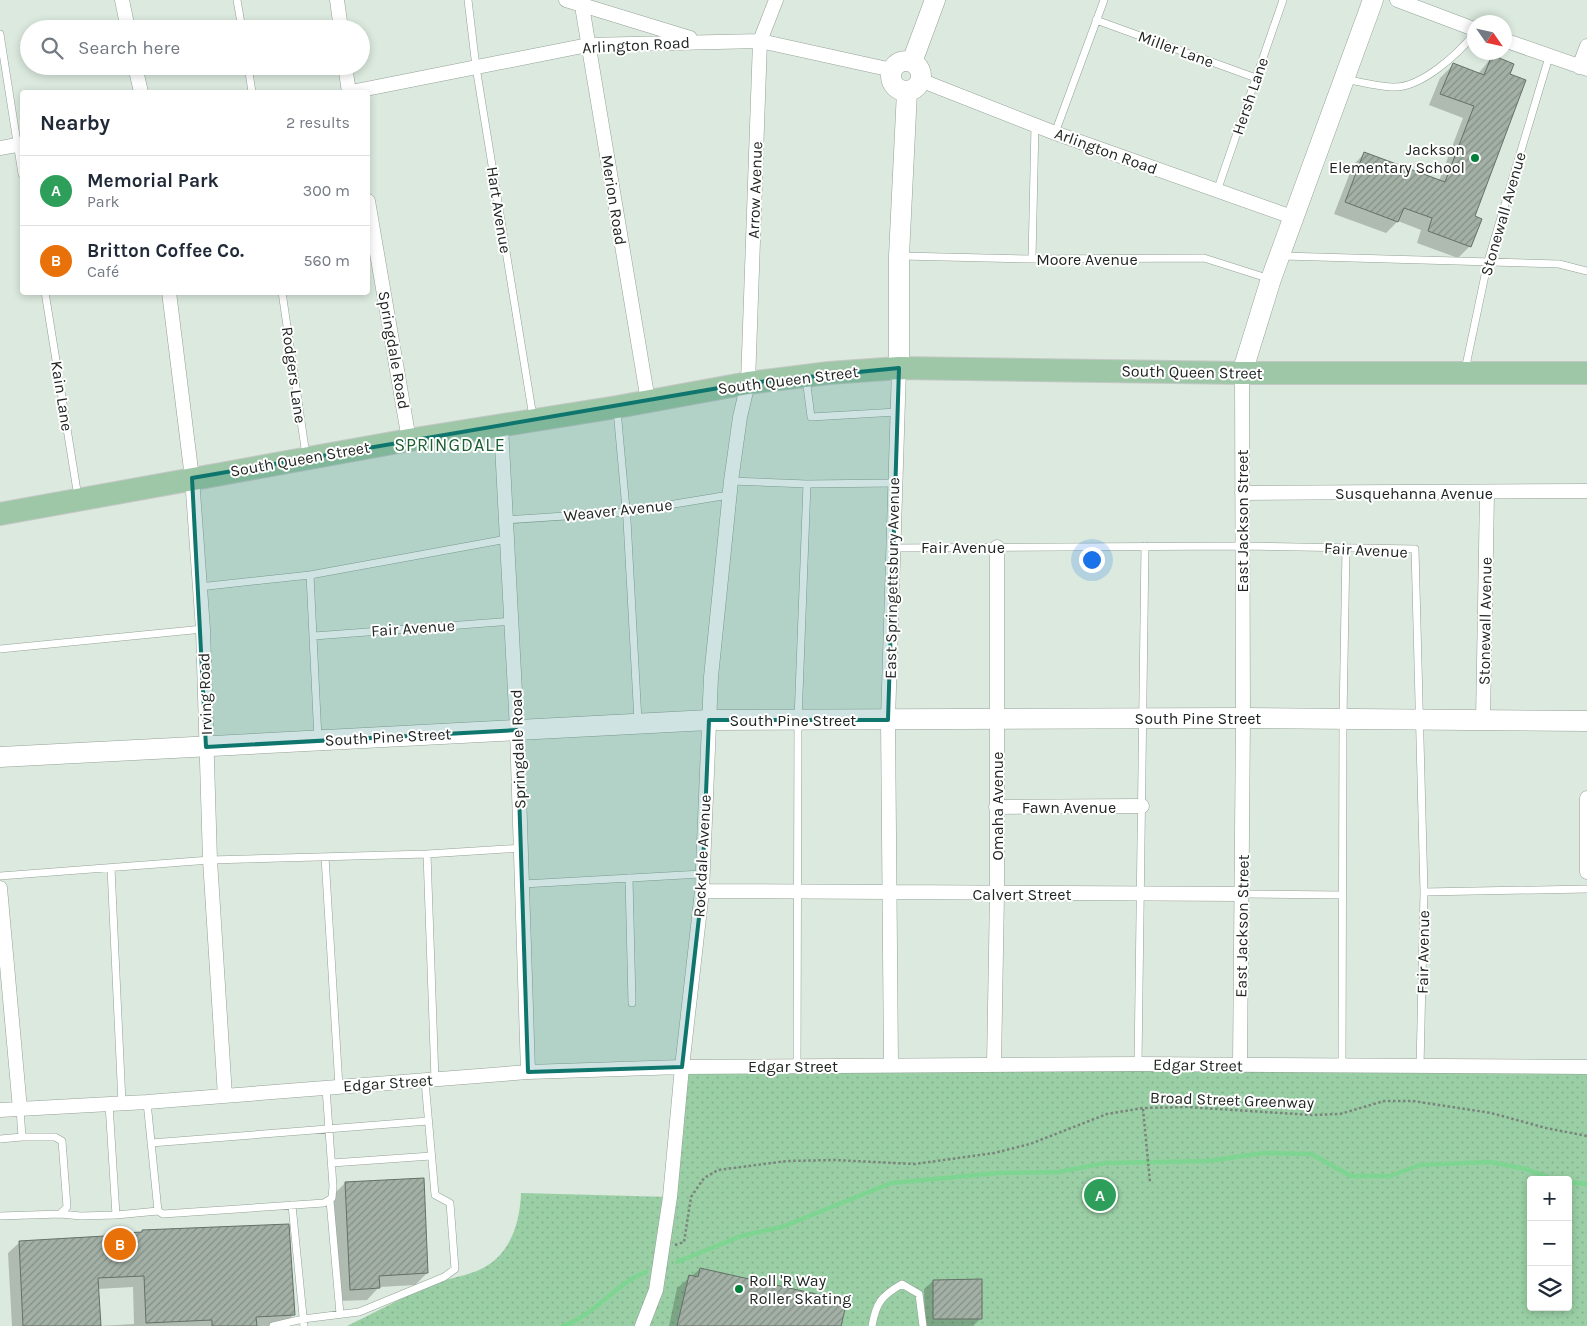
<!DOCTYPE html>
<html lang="en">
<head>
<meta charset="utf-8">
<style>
	body { margin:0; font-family:Karla,sans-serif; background:#f6f6f7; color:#1f2937 }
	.controls { position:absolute; right:15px; bottom:15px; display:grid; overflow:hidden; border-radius:5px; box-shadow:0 2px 8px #0003 }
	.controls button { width:45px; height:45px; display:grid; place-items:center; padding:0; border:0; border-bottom:1px solid #e0e1e3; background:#fff; color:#1f2937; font:25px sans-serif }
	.compass { position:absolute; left:1467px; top:15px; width:45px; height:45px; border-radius:50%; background:#fff; box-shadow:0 2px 8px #0003; rotate:124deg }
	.you { position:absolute; left:1091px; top:559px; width:18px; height:18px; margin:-12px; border:4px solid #fff; border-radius:50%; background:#1a73e8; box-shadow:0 0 0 8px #1a73e833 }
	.badge { display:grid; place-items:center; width:32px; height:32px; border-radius:50%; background:#7c3aed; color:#fff; font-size:16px; font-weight:700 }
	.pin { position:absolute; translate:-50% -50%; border:2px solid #fff; box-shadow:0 1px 5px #0006 }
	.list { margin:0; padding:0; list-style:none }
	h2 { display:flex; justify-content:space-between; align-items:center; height:65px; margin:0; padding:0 20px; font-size:21px }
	h2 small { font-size:16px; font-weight:400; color:#747a83 }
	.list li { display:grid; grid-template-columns:32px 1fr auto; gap:15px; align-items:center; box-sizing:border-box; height:70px; padding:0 20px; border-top:1px solid #e0e1e3 }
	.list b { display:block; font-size:19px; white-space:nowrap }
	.list p { margin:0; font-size:16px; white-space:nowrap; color:#747a83 }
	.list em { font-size:16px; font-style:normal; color:#747a83 }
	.icon { flex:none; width:28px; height:28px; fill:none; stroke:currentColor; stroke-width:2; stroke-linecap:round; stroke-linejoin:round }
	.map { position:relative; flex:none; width:1587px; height:1326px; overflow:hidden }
	.search { position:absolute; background:#fff; box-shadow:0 2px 8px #0003; left:20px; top:20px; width:350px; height:55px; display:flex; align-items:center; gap:12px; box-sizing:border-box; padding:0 18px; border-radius:28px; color:#747a83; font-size:19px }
	.panel { position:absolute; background:#fff; box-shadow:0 2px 8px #0003; left:20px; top:90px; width:350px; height:205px; border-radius:5px }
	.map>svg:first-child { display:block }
	.park { fill:url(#park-dots); fill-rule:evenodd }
	.shadow { fill:#0003; fill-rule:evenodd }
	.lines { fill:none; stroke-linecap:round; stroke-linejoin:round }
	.stream { stroke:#7ed592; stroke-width:4.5 }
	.building { fill:url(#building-hatch); stroke:#647167 }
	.lane-casing { stroke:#94a196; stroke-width:8 }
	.street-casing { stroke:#94a196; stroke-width:15 }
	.secondary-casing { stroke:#94a196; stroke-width:21 }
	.primary-casing { stroke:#c5c7c6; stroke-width:24 }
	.path { stroke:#7a837c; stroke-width:2.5; stroke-dasharray:2.5 2.5; stroke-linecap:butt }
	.lane { stroke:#fff; stroke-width:7 }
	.street { stroke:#fff; stroke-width:14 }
	.secondary { stroke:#fff; stroke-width:20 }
	.primary { stroke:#9dc7a7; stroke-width:22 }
	.marked { fill:#0f766e; fill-opacity:0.2; stroke:#0f766e; stroke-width:4; stroke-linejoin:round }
	.poi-dot { fill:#00803a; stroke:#fff; stroke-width:2 }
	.labels { text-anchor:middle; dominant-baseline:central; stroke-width:4; stroke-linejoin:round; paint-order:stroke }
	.street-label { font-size:16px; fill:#212622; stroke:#fff }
	.poi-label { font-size:16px; fill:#212622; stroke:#fff; text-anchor:end }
	.neighbourhood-label { font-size:18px; letter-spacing:1px; fill:#1a5d30; stroke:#fff }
</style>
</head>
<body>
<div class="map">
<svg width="1587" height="1326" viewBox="0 0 1587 1326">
	<defs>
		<pattern id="park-dots" width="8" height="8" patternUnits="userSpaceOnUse" patternTransform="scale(1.25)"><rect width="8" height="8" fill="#9acfa5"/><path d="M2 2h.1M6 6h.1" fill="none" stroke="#84b28e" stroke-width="1.8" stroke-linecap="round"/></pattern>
		<pattern id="building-hatch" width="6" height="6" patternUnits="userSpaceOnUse" patternTransform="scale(1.25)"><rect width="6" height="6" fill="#a3b0a5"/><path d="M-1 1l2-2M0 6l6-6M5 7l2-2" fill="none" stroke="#848f86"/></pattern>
	</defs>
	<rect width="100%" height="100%" fill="#dbe9de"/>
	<path class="park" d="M682,1067H1587V1326H347C374,1313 401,1298 429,1286C444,1279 461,1277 477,1271C509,1258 520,1225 521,1193L670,1197ZM1531,1180H1568V1307H1531Z"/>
	<path class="shadow" d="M1492,57L1509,75L1473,217L1470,246L1458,258L1417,243L1421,230L1398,221L1386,233L1334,214L1353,165L1365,153L1439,181L1463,118L1429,105L1440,78L1454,64L1478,74Z
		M345,1183L427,1273L415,1285L379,1287L367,1300L339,1301L333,1195Z
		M143,1231L293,1315L282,1326H12L8,1253L20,1242L104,1237L140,1234ZM133,1287L134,1324L99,1326L97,1289Z
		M700,1269L840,1326H669L677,1288Z
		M933,1281L981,1318L973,1326H925L924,1289Z"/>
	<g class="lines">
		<path class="stream" d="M1568,1182L1587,1184
			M677,1262L741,1236L782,1227L891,1183L998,1173L1058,1172L1106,1163L1208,1161L1264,1153L1311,1154L1351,1176H1390L1420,1165L1490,1162L1526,1169L1556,1180
			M563,1326C595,1315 615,1284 646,1272"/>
	</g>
	<path class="building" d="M1492,55L1514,64L1510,74L1526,80L1475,216L1482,219L1471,247L1428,231L1432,218L1404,208L1398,222L1345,202L1364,152L1445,182L1474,106L1440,94L1453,63L1484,75Z
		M424,1178L428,1273L379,1276L380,1288L350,1290L345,1182Z
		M289,1224L295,1315L256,1317L257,1326H212V1320L146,1323L144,1276L98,1278L101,1326H23L19,1241L105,1236V1234L142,1232V1230Z
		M700,1268L847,1301L841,1326H677L689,1275L698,1277Z
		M982,1279V1319H933V1280Z"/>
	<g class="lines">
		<g class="lane-casing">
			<path id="lane" d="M237,0L242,29
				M468,0L476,67L533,417
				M1096,20L1256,78
				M0,34L22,174
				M248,66L252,92
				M1345,79C1361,82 1379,87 1395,87C1422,87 1458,54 1474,34
				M1055,133L1104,0
				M1217,191L1283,0
				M902,256L1032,259L1204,258L1270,279
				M1283,256L1559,264L1587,271
				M1032,259L1035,125
				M45,292L78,497
				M282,292L306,455
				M1465,370L1488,261L1549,57
				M806,378L811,417L897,412
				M617,410L627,520L638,721
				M731,481L807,484L894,483
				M506,520L626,512L729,495
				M893,548L1241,546L1415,549L1424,892L1420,1067
				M310,575L318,739
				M199,587L310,575L507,539
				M314,636L512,621
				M0,649L203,629
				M427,854L435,1080
				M325,857L339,1087
				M111,868L122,1103
				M0,876L210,860L427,854L522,848
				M629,878L632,1003
				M523,884L702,874
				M1424,892L1587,889
				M1242,894L1342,895
				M1138,1064L1145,546
				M797,1066L798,720L807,484
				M1342,1067L1343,719L1346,548
				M147,1102L158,1211L163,1214L324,1203L332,1198L333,1186L326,1088
				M109,1104L116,1215L158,1211
				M0,1139L22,1137
				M151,1143L428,1121
				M332,1163L431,1156
				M330,1201L340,1314
				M292,1205L304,1326
				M60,1214L81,1216L116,1215
				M0,1216L60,1214L67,1207L62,1141L55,1137H22L20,1109
				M273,1326L303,1319L359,1312L444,1277L455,1269L450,1203L435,1195L425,1081
				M872,1326C876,1303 881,1296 902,1284L919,1294L923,1326"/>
		</g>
		<g class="street-casing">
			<path id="street" d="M122,0L128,29
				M337,0L341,29
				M566,0L690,38
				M581,0L648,401
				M1397,0L1474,29
				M1504,40L1587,69
				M135,66L141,92
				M345,66L349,92
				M1579,67L1587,46
				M920,80L1055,133L1295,218
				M351,92L588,45L760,41L892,70
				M0,148L22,144
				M368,201L409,440
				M169,292L192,478L203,629L210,860L225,1096
				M501,426L517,730L528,1072
				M1242,493L1587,491
				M1483,720L1487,493
				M1587,798V872
				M996,807L1142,806
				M0,888L20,1109
				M702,891L1242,894
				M891,1065L888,720L899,368
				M994,1065L997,894V547
				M1240,1065L1243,718L1242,373
				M0,1110L147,1102L528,1072L682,1067L1138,1064L1587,1067
				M642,1326L656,1290L670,1197L682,1067L702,891L711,677L731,481L740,417L748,383L760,41L776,0"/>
		</g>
		<g class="secondary-casing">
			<path id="secondary" d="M891 76a15 15 0 1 1 30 0a15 15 0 1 1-30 0Z
				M912,62L935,0
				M899,368V256L907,91
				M1242,373L1271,279L1373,0
				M0,757L709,720L1243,718L1587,721"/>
		</g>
		<g class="primary-casing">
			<path id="primary" d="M0,514L409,440L617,407L748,383L829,373L899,368L1242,373H1587"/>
		</g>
		<path class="path" d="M1143,1109L1150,1182
			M675,1245L684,1242L691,1197L704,1178L718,1170L787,1161L835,1160L915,1164L994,1153L1030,1144L1107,1114L1143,1108L1187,1107L1312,1115L1340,1114L1384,1101H1413L1491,1113L1546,1128L1587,1136"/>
		<use href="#lane" class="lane"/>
		<use href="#street" class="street"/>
		<use href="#secondary" class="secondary"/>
		<use href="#primary" class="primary"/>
	</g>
	<path class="marked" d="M899,368L888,720H709L702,891L682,1067L528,1072L517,730L206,747L192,478L748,383Z"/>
	<g class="poi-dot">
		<circle cx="1475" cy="158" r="5"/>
		<circle cx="739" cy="1289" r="5"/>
	</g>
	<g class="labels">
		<g class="street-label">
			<text transform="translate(636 45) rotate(-3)">Arlington Road</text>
			<text transform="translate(1176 49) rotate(20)">Miller Lane</text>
			<text transform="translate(1250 96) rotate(-71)">Hersh Lane</text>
			<text transform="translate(1106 151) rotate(20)">Arlington Road</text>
			<text transform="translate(755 190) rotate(-88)">Arrow Avenue</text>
			<text transform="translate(614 200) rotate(81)">Merion Road</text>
			<text transform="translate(499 210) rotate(81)">Hart Avenue</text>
			<text transform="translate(1503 214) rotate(-74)">Stonewall Avenue</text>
			<text x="1087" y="259">Moore Avenue</text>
			<text transform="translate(394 350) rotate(80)">Springdale Road</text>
			<text transform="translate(1192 372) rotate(1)">South Queen Street</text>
			<text transform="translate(294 375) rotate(82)">Rodgers Lane</text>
			<text transform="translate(788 380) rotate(-7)">South Queen Street</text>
			<text transform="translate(62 396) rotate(81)">Kain Lane</text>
			<text transform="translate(300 459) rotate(-10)">South Queen Street</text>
			<text x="1414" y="493">Susquehanna Avenue</text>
			<text transform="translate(618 510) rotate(-6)">Weaver Avenue</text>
			<text transform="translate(1242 521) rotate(-90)">East Jackson Street</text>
			<text x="963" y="547">Fair Avenue</text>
			<text transform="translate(1366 550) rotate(3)">Fair Avenue</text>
			<text transform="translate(892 578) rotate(-89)">East Springettsbury Avenue</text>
			<text transform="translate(1485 621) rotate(-89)">Stonewall Avenue</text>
			<text transform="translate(413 628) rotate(-4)">Fair Avenue</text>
			<text transform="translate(205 694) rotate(-92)">Irving Road</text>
			<text x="1198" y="718">South Pine Street</text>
			<text x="793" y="720">South Pine Street</text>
			<text transform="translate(388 737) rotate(-3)">South Pine Street</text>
			<text transform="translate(518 749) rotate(-92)">Springdale Road</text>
			<text transform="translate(997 806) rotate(-90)">Omaha Avenue</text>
			<text x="1069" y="807">Fawn Avenue</text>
			<text transform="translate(702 856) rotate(-87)">Rockdale Avenue</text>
			<text x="1022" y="894">Calvert Street</text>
			<text transform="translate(1242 926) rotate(-89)">East Jackson Street</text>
			<text transform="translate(1423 952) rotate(-89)">Fair Avenue</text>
			<text transform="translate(1198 1065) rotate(1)">Edgar Street</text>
			<text x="793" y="1066">Edgar Street</text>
			<text transform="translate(388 1083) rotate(-4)">Edgar Street</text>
			<text transform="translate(1232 1100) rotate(2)">Broad Street Greenway</text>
		</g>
		<g class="poi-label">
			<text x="1465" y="149">Jackson<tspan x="1465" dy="18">Elementary School</tspan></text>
			<text x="749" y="1280" text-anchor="start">Roll 'R Way<tspan x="749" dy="18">Roller Skating</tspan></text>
		</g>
		<g class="neighbourhood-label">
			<text x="450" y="445">SPRINGDALE</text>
		</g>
	</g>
</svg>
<div class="controls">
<button>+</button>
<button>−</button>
<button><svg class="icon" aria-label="layers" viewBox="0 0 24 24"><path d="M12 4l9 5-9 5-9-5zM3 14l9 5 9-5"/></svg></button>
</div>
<svg class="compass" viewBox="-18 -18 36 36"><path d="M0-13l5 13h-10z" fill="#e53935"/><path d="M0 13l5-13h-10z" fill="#747a83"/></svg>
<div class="you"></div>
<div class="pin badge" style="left:1100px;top:1195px;background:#2e9e5b">A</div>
<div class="pin badge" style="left:120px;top:1244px;background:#e8710a">B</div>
<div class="search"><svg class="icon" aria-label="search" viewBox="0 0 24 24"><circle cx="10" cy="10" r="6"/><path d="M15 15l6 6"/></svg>Search here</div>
<section class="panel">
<h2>Nearby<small>2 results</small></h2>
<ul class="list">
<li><span class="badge" style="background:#2e9e5b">A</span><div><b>Memorial Park</b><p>Park</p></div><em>300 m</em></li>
<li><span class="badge" style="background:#e8710a">B</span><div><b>Britton Coffee Co.</b><p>Café</p></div><em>560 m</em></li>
</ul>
</section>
</div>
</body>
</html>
